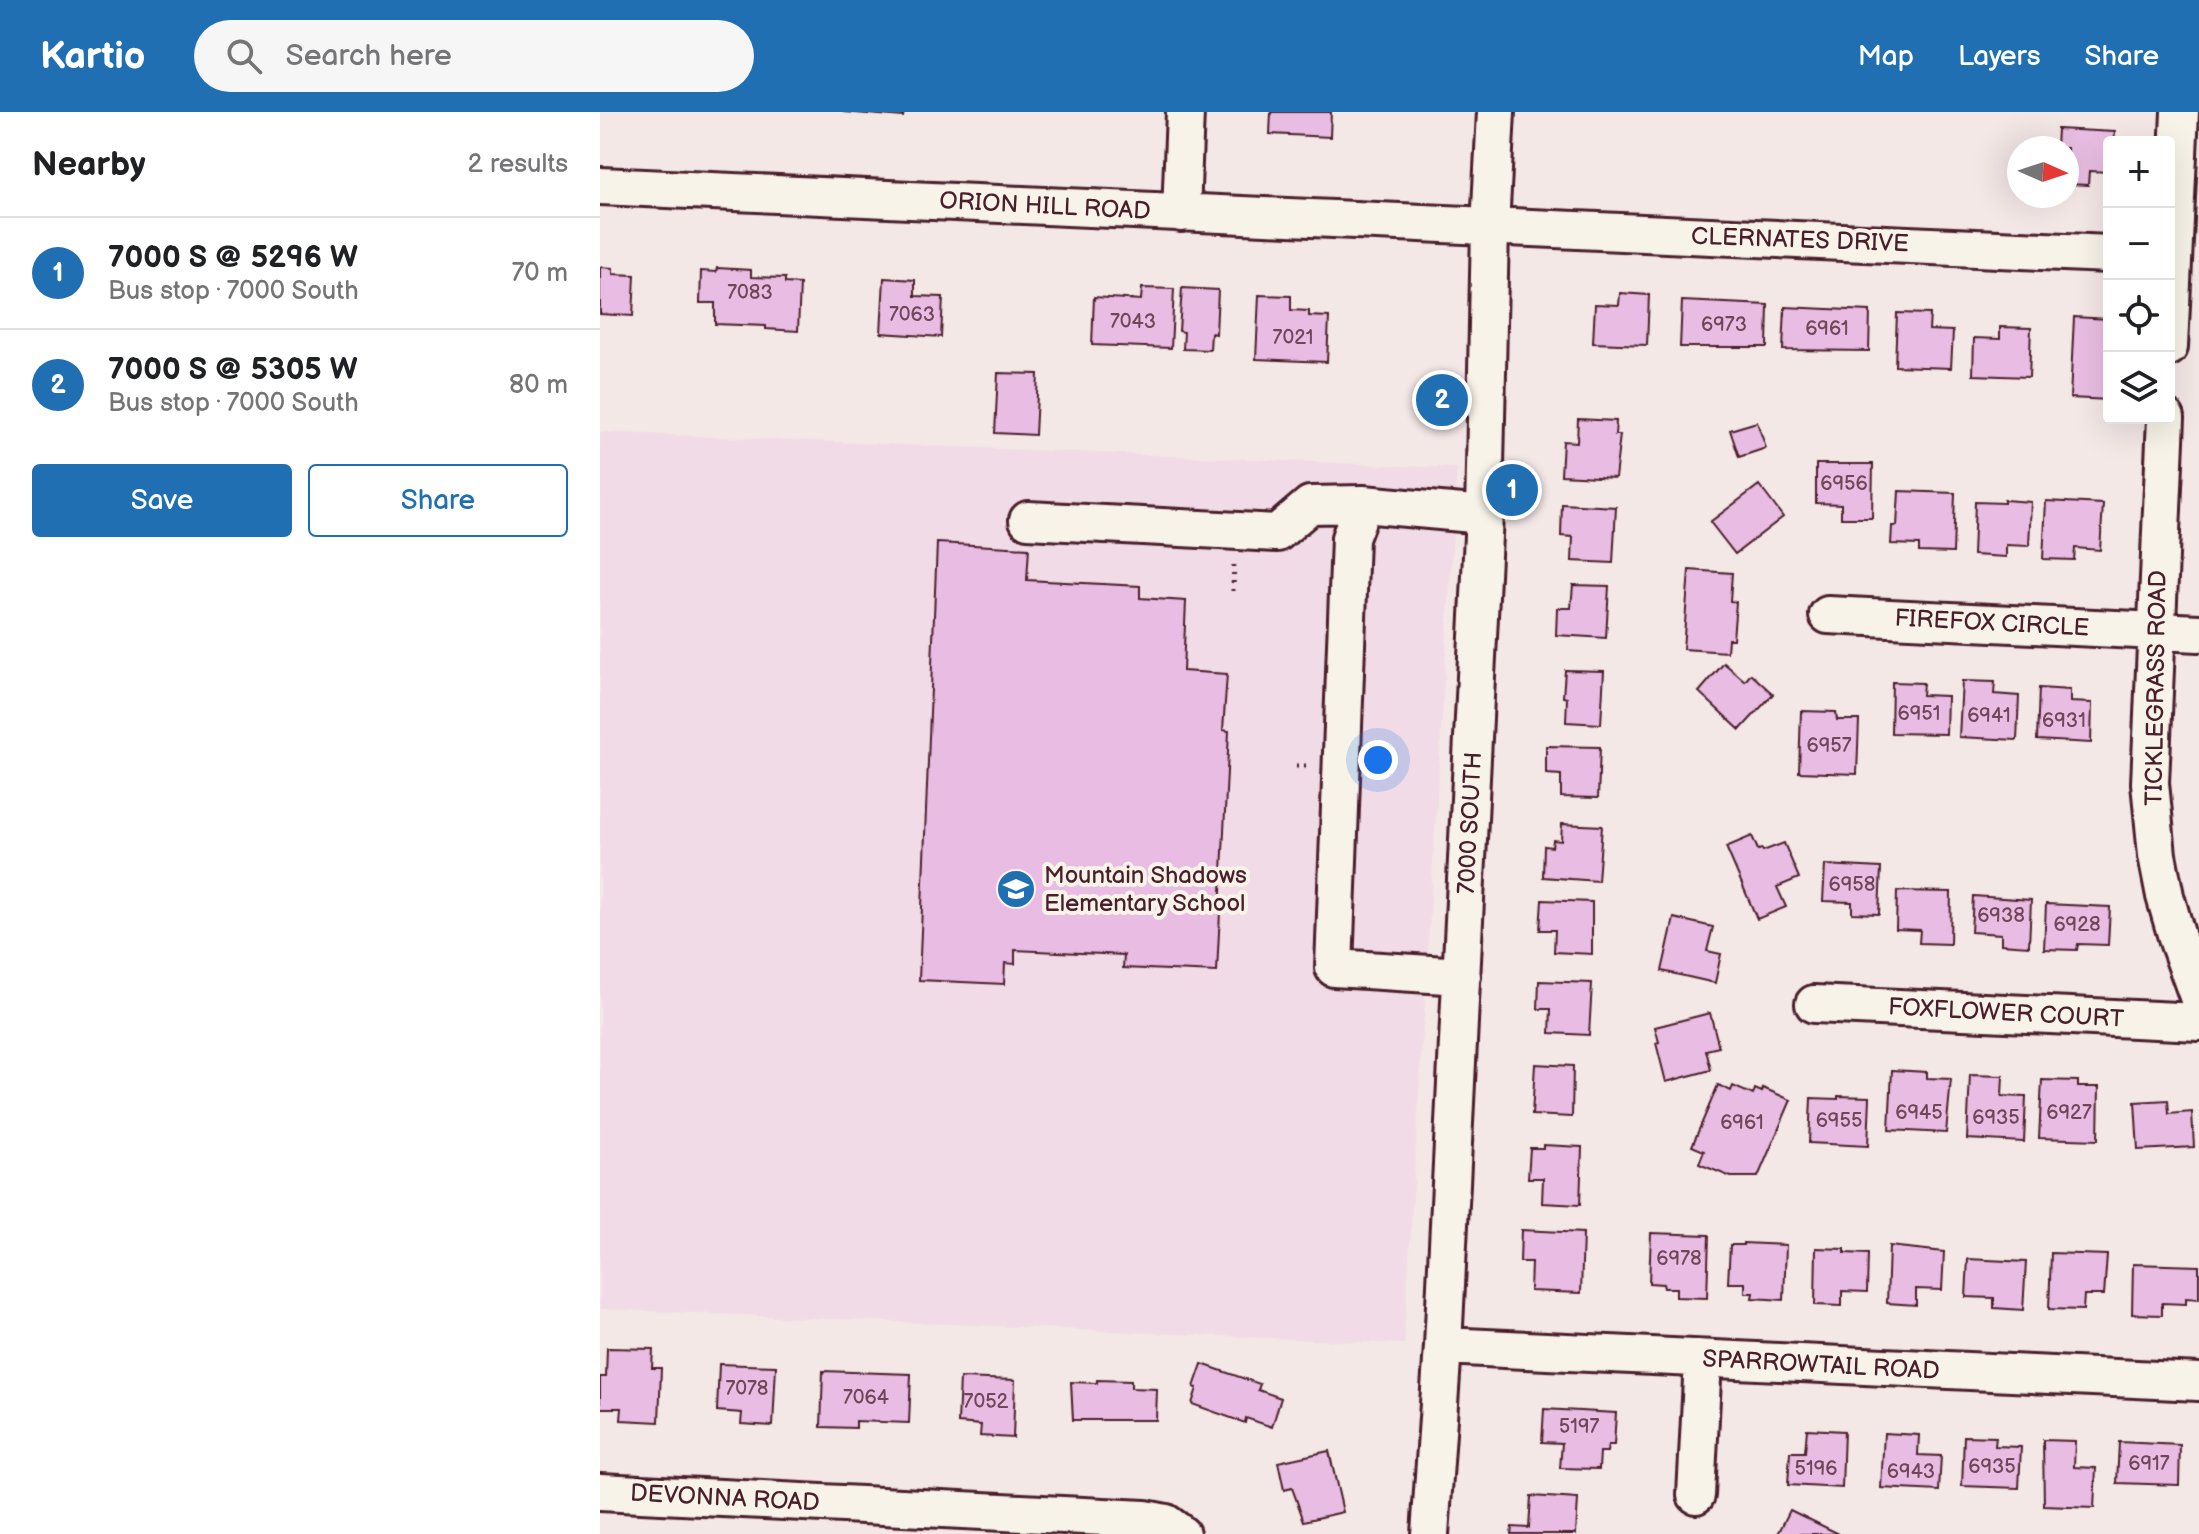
<!DOCTYPE html>
<html lang="en">
<head>
<meta charset="utf-8">
<style>
	body { margin:0; font-family:"Balsamiq Sans",sans-serif; background:#f6f6f6; color:#202124 }
	.controls { position:absolute; right:24px; top:24px; display:grid; overflow:hidden; border-radius:8px; box-shadow:0 8px 32px #0002 }
	.controls button { width:72px; height:72px; display:grid; place-items:center; padding:0; border:0; border-bottom:2px solid #e0e0e0; background:#fff; color:#202124; font:40px sans-serif }
	.compass { position:absolute; left:1407px; top:24px; width:72px; height:72px; border-radius:50%; background:#fff; box-shadow:0 8px 32px #0002; rotate:93deg }
	.you { position:absolute; left:778px; top:648px; width:28px; height:28px; margin:-20px; border:6px solid #fff; border-radius:50%; background:#1a73e8; box-shadow:0 0 0 12px #1a73e833 }
	.badge { display:grid; place-items:center; width:52px; height:52px; border-radius:50%; background:#1f6fb2; color:#fff; font-size:26px; font-weight:700 }
	.pin { position:absolute; translate:-50% -50%; border:4px solid #fff; box-shadow:0 2px 8px #0006 }
	.list { margin:0; padding:0; list-style:none }
	h2 { display:flex; justify-content:space-between; align-items:center; height:104px; margin:0; padding:0 32px; font-size:34px }
	h2 small { font-size:26px; font-weight:400; color:#757577 }
	.list li { display:grid; grid-template-columns:52px 1fr auto; gap:24px; align-items:center; box-sizing:border-box; height:112px; padding:0 32px; border-top:2px solid #e0e0e0 }
	.list b { display:block; font-size:30px; white-space:nowrap }
	.list p { margin:0; font-size:26px; white-space:nowrap; color:#757577 }
	.list em { font-size:26px; font-style:normal; color:#757577 }
	.actions { display:flex; gap:16px; padding:24px 32px }
	.actions a { flex:1; padding:18px 0; border:2px solid #1f6fb2; border-radius:8px; text-align:center; font-size:28px; color:#1f6fb2 }
	.actions .main { background:#1f6fb2; color:#fff }
	.icon { flex:none; width:44px; height:44px; fill:none; stroke:currentColor; stroke-width:2; stroke-linecap:round; stroke-linejoin:round }
	.map { position:relative; flex:none; width:1599px; height:1422px; overflow:hidden }
	header { display:flex; align-items:center; gap:48px; box-sizing:border-box; height:112px; padding:0 40px; background:#1f6fb2; color:#fff }
	header strong { font-size:38px }
	nav { display:flex; gap:44px; margin-inline-start:auto; font-size:28px }
	.search { width:560px; height:72px; background:#f6f6f6; display:flex; align-items:center; gap:20px; box-sizing:border-box; padding:0 28px; border-radius:44px; color:#757577; font-size:30px }
	main { display:flex }
	aside { flex:1; background:#fff }
	.map>svg:first-child { display:block }
	.built { fill:#f1dbe6 }
	.building { fill:#e9bde3; stroke:#4a1f2b; stroke-width:2 }
	.lines { fill:none; stroke-linecap:round; stroke-linejoin:round }
	.minor-casing { stroke:#4a1f2b; stroke-width:42 }
	.path { stroke:#4a1f2b; stroke-width:5; stroke-dasharray:2 6; stroke-linecap:butt }
	.minor { stroke:#f7f3e8; stroke-width:36 }
	.labels { text-anchor:middle; dominant-baseline:central; stroke-width:8; stroke-linejoin:round; paint-order:stroke }
	.number-label { font-size:20px; fill:#724659 }
	.street-label { font-size:24px; fill:#4a1f2b; stroke:#f7f3e8 }
	.poi-label { font-size:24px; fill:#4a1f2b; stroke:#f7f3e8; text-anchor:start }
</style>
</head>
<body>
<header>
<strong>Kartio</strong>
<div class="search"><svg class="icon" aria-label="search" viewBox="0 0 24 24"><circle cx="10" cy="10" r="6"/><path d="M15 15l6 6"/></svg>Search here</div>
<nav><a>Map</a><a>Layers</a><a>Share</a></nav>
</header>
<main>
<aside>
<h2>Nearby<small>2 results</small></h2>
<ul class="list">
<li><span class="badge">1</span><div><b>7000 S @ 5296 W</b><p>Bus stop · 7000 South</p></div><em>70 m</em></li>
<li><span class="badge">2</span><div><b>7000 S @ 5305 W</b><p>Bus stop · 7000 South</p></div><em>80 m</em></li>
</ul>
<div class="actions"><a class="main">Save</a><a>Share</a></div>
</aside>
<div class="map">
<svg width="1599" height="1422" viewBox="0 0 1599 1422">
	<rect width="100%" height="100%" fill="#f4e8e7"/>
	<filter id="ink" filterUnits="userSpaceOnUse"><feTurbulence type="fractalNoise" baseFrequency=".0125" numOctaves="2"/><feDisplacementMap in="SourceGraphic" scale="16" xChannelSelector="R" yChannelSelector="G"/><feConvolveMatrix kernelMatrix="1 2 1 2 8 2 1 2 1" color-interpolation-filters="sRGB"/></filter>
	<g filter="url(#ink)">
		<path class="built" d="M0,320L857,356L804,1232L0,1197Z"/>
		<path class="building" d="M243,0H304L303,5Z
			M671,0H731L730,25L670,22Z
			M1457,17L1515,20L1514,30H1509V60L1489,59L1488,73L1467,72V36H1456Z
			M0,155L13,156V162L35,163L33,204L0,202Z
			M117,156L151,158V165L185,166V171L200,172L198,219L166,217V214L115,212V191H100L101,159L116,160Z
			M284,166L315,168V184L343,185L341,225L281,221Z
			M542,176L574,177L571,236L492,233L494,185L541,188Z
			M582,176L618,178L616,222L611,221L610,238L583,237L584,220L579,219Z
			M1020,181L1049,183L1047,233L993,231L995,192L1019,193Z
			M659,183L691,184V198L709,199V204L729,205L727,250L656,247Z
			M1082,189L1168,193L1167,235H1080Z
			M1185,195L1270,199L1269,239L1183,238Z
			M1297,201L1330,202L1329,218L1353,219L1351,256L1295,254Z
			M1474,205L1509,207V288L1470,286Z
			M1400,215L1431,216L1429,265L1373,263L1374,226L1400,227Z
			M398,261L438,262L435,323L395,321Z
			M978,307L1016,309L1015,323H1020L1015,366L961,363L963,329L977,330Z
			M1157,310L1166,336L1139,345L1130,318Z
			M1216,352H1273L1272,406H1241V392L1216,391Z
			M1159,373L1183,405L1135,442L1110,410Z
			M1299,379L1355,381L1353,441L1319,440V433L1291,432L1292,414H1297Z
			M1404,388L1431,390L1429,434L1406,433V445L1373,443L1375,390L1404,391Z
			M1446,389L1503,392L1500,438L1475,436L1474,448L1443,447Z
			M962,392L1016,395L1013,451L972,449L973,425L961,424Z
			M337,431L429,436L427,468L540,474V486L586,489L583,559L627,562L623,618L629,619L617,860L523,856L524,843L415,838V852L405,851L404,872L319,868Z
			M1089,458L1132,461L1130,489L1136,490L1133,527H1128L1127,540L1083,537Z
			M973,473L1009,474L1006,526L956,523L957,496H971Z
			M1124,551L1145,569L1151,562L1173,582L1140,618L1099,580Z
			M965,558L1004,559L1001,612L966,610L967,586L963,585Z
			M1362,569L1395,570L1394,582L1419,584L1417,628L1359,625Z
			M1292,570L1323,571L1322,583L1347,584L1346,622L1291,621Z
			M1439,576L1470,578V590L1492,591L1491,631L1437,628Z
			M1201,599L1236,600L1237,608H1259L1257,662L1199,660Z
			M946,634L1000,635L998,686L961,685V663L946,662Z
			M962,712L1002,714L998,769L943,765L944,734L952,735L953,728L961,729Z
			M1152,724L1158,738L1162,737L1163,739L1184,731L1199,766L1177,775L1186,795L1157,807L1126,735Z
			M1225,753L1281,756L1279,802L1252,801V790L1223,789Z
			M1297,779L1351,780L1350,832L1319,831L1320,818L1296,817Z
			M1373,784L1431,788L1429,834L1401,832V822L1371,820Z
			M942,788L992,790V842L954,840L955,818H940Z
			M1446,792L1510,795L1508,833L1478,832L1477,838L1444,837Z
			M1074,806L1113,815L1107,839L1121,842L1115,871L1062,859Z
			M939,869L992,871L989,923L950,921L951,897H938Z
			M1110,901L1119,935L1106,938L1111,958L1066,970L1056,931L1059,930L1055,915Z
			M935,952L973,954L972,1005L932,1003Z
			M1292,958L1327,960V966L1351,967L1346,1021L1289,1018Z
			M1370,963L1403,964L1402,984L1426,985L1424,1030L1367,1027Z
			M1442,968L1478,969V975H1499L1498,1028L1439,1026Z
			M1118,973L1131,979L1133,974L1153,983L1155,977L1162,980L1163,976L1191,988L1158,1065H1131L1099,1052L1104,1039L1092,1034Z
			M1238,984L1270,985L1268,1034L1209,1031L1211,986L1238,987Z
			M1568,988L1569,1002L1592,1000L1594,1035L1538,1038L1535,990Z
			M943,1033L982,1035L980,1093L942,1091L943,1066H928L930,1036H943Z
			M921,1118L983,1121L981,1181L930,1179L931,1150H920Z
			M1051,1121L1109,1123L1107,1186L1076,1185V1176H1064L1063,1172L1049,1171Z
			M1143,1131L1186,1133L1184,1188L1152,1186L1153,1181H1145V1171H1128L1130,1133H1143Z
			M1289,1134L1344,1140L1342,1178L1316,1177V1193L1287,1191Z
			M1216,1136L1245,1137V1141L1268,1142L1267,1180L1242,1179V1194L1215,1193Z
			M1451,1141L1507,1143L1504,1183H1484L1483,1198L1449,1197Z
			M1368,1147L1426,1150L1423,1198L1394,1196V1186L1366,1185Z
			M1533,1152L1599,1154V1187L1586,1186V1192L1562,1191V1203L1532,1202Z
			M7,1236L53,1237L52,1256H61L59,1310L21,1308L22,1296H0V1265H6Z
			M119,1252L176,1254L173,1314L141,1312L142,1301L117,1299Z
			M602,1252L660,1272L658,1278L681,1286L672,1315L646,1306L645,1311L592,1292L597,1276L594,1275Z
			M223,1259L311,1262L309,1311L256,1309V1316L221,1315Z
			M360,1266L415,1268L413,1326L380,1324L381,1313L358,1311Z
			M497,1268L531,1269V1276L557,1277L556,1308H473L471,1270L497,1271Z
			M944,1297L1016,1301L1014,1333H1008L1007,1340H1000L999,1357L960,1356L962,1331L942,1330Z
			M1207,1317L1244,1319L1242,1376L1188,1373L1190,1340H1205Z
			M1284,1321L1319,1323L1318,1343L1341,1344L1339,1379L1281,1376Z
			M1364,1324L1396,1325L1395,1334L1421,1335L1419,1376L1362,1374Z
			M1443,1328L1475,1329L1474,1355L1496,1356L1494,1396L1444,1394Z
			M1519,1330L1580,1333L1579,1373L1517,1371Z
			M729,1339L743,1400L704,1409L692,1376L684,1378L678,1350Z
			M931,1384L978,1387L976,1422H911L912,1415L929,1416Z
			M1190,1398L1239,1422H1178Z"/>
		<g class="lines">
			<g class="minor-casing">
				<path id="minor" d="M0,74L1509,142
					M581,101L585,0
					M1569,235L1580,0
					M1566,306L1550,671L1557,743L1565,784L1578,829L1599,887
					M428,408L677,421L710,393L763,392
					M1228,503L1599,521
					M862,864L734,856L750,426L763,392L884,403
					M1214,892L1599,910
					M843,1234L1599,1270
					M0,1380L545,1407L566,1411L581,1422
					M1096,1383L1103,1248
					M830,1422L843,1234L884,403L890,115L896,0"/>
			</g>
			<path class="path" d="M633,479L634,448
				M696,654H711"/>
			<use href="#minor" class="minor"/>
		</g>
	</g>
	<defs>
		<g id="school-disc" transform="scale(2)"><circle r="9.5" fill="#1f6fb2" stroke="#f7f3e8"/><path d="M0-5L7-2L0 1L-7-2ZM-4 1L0 2.5L4 1V4Q0 6-4 4Z" fill="#fff"/></g>
	</defs>
	<g fill-rule="evenodd">
		<use href="#school-disc" x="416" y="777"/>
	</g>
	<g class="labels">
		<g class="number-label">
			<text x="150" y="181">7083</text>
			<text x="312" y="203">7063</text>
			<text x="533" y="210">7043</text>
			<text x="1124" y="213">6973</text>
			<text x="1227" y="217">6961</text>
			<text x="693" y="226">7021</text>
			<text x="1244" y="372">6956</text>
			<text x="1319" y="602">6951</text>
			<text x="1389" y="604">6941</text>
			<text x="1464" y="609">6931</text>
			<text x="1229" y="634">6957</text>
			<text x="1252" y="773">6958</text>
			<text x="1401" y="804">6938</text>
			<text x="1477" y="813">6928</text>
			<text x="1319" y="1001">6945</text>
			<text x="1469" y="1001">6927</text>
			<text x="1396" y="1006">6935</text>
			<text x="1239" y="1009">6955</text>
			<text x="1142" y="1011">6961</text>
			<text x="1079" y="1147">6978</text>
			<text x="147" y="1277">7078</text>
			<text x="266" y="1286">7064</text>
			<text x="386" y="1290">7052</text>
			<text x="979" y="1315">5197</text>
			<text x="1549" y="1352">6917</text>
			<text x="1392" y="1355">6935</text>
			<text x="1216" y="1357">5196</text>
			<text x="1311" y="1360">6943</text>
		</g>
		<g class="street-label">
			<text transform="translate(445 94) rotate(3)">ORION HILL ROAD</text>
			<text transform="translate(1200 128) rotate(2)">CLERNATES DRIVE</text>
			<text transform="translate(1392 511) rotate(3)">FIREFOX CIRCLE</text>
			<text transform="translate(1556 576) rotate(-89)">TICKLEGRASS ROAD</text>
			<text transform="translate(870 711) rotate(-87)">7000 SOUTH</text>
			<text transform="translate(1406 901) rotate(3)">FOXFLOWER COURT</text>
			<text transform="translate(1221 1253) rotate(3)">SPARROWTAIL ROAD</text>
			<text transform="translate(125 1386) rotate(3)">DEVONNA ROAD</text>
		</g>
		<g class="poi-label">
			<text x="444" y="763">Mountain Shadows<tspan x="444" dy="28">Elementary School</tspan></text>
		</g>
	</g>
</svg>
<div class="controls">
<button>+</button>
<button>−</button>
<button><svg class="icon" aria-label="locate" viewBox="0 0 24 24"><circle cx="12" cy="12" r="6"/><path d="M12 2v4M12 18v4M2 12h4M18 12h4"/></svg></button>
<button><svg class="icon" aria-label="layers" viewBox="0 0 24 24"><path d="M12 4l9 5-9 5-9-5zM3 14l9 5 9-5"/></svg></button>
</div>
<svg class="compass" viewBox="-18 -18 36 36"><path d="M0-13l5 13h-10z" fill="#e53935"/><path d="M0 13l5-13h-10z" fill="#757577"/></svg>
<div class="you"></div>
<div class="pin badge" style="left:912px;top:378px">1</div>
<div class="pin badge" style="left:842px;top:288px">2</div>
</div>
</main>
</body>
</html>
